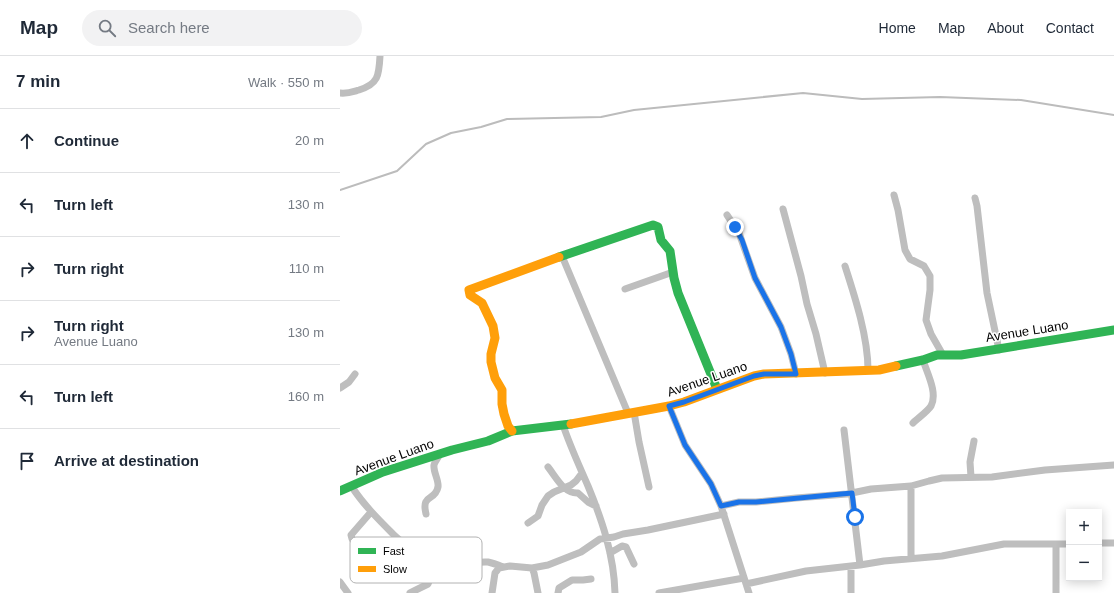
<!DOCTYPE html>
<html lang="en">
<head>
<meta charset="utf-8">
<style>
	body { margin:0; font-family:Arial,sans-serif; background:#f2f2f3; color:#1f2937 }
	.controls { position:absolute; right:12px; bottom:12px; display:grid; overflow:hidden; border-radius:0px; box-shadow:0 2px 10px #0003 }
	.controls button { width:36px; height:36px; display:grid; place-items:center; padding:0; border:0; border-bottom:1px solid #e0e1e3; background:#fff; color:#1f2937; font:20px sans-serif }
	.stop { position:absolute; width:12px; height:12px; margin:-9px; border:3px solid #1a73e8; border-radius:50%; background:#fff }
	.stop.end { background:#1a73e8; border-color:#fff; box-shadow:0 1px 4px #0008 }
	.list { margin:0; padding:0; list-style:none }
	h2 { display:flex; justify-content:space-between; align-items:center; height:52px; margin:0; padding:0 16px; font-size:17px }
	h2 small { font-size:13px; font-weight:400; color:#747a83 }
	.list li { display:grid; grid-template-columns:26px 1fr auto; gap:12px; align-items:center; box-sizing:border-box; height:64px; padding:0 16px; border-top:1px solid #e0e1e3 }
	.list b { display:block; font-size:15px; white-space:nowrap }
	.list p { margin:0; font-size:13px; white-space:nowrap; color:#747a83 }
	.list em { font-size:13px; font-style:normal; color:#747a83 }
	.icon { flex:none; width:22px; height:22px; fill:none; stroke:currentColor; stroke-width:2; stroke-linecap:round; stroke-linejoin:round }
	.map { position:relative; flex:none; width:774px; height:537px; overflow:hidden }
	header { display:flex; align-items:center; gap:24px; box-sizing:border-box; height:56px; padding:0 20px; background:#fff; border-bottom:1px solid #e0e1e3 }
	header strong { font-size:19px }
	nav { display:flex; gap:22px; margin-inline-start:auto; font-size:14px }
	.search { width:280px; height:36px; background:#f2f2f3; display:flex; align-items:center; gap:10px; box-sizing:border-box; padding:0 14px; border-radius:22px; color:#747a83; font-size:15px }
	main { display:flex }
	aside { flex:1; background:#fff }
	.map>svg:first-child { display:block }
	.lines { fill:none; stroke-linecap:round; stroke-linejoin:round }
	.stream { stroke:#bcbcbc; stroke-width:2 }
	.street { stroke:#bebebe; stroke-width:7 }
	.fast { stroke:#30b455; stroke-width:9 }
	.slow { stroke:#ff9f0a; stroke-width:9 }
	.route { stroke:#1a73e8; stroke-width:5 }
	.labels { text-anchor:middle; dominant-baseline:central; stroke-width:3; stroke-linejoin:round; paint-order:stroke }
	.street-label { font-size:13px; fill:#000; stroke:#fff }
	.key { fill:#fff; stroke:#b2b2b2; stroke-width:1 }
	.key-label { font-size:11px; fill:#000 }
</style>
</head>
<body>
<header>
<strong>Map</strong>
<div class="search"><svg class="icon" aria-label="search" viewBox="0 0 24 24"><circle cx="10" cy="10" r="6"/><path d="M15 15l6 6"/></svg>Search here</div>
<nav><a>Home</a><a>Map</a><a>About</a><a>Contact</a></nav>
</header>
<main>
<aside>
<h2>7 min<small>Walk · 550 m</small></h2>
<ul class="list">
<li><svg class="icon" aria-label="ahead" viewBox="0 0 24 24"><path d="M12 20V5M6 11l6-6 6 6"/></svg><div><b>Continue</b></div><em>20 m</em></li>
<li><svg class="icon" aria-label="left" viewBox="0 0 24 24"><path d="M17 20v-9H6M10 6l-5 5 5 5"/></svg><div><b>Turn left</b></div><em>130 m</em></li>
<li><svg class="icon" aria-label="right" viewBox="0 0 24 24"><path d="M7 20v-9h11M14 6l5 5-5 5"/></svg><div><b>Turn right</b></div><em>110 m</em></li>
<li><svg class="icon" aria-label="right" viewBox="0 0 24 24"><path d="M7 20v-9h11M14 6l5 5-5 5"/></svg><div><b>Turn right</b><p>Avenue Luano</p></div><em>130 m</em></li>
<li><svg class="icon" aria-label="left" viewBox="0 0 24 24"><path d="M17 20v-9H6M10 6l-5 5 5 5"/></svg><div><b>Turn left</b></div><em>160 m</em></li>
<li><svg class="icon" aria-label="arrive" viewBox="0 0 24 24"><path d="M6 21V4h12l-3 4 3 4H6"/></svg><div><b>Arrive at destination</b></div></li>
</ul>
</aside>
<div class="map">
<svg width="774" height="537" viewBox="0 0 774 537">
	<rect width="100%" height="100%" fill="#fff"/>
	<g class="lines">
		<path class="stream" d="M0,134L57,115L86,88L111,77L141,71L167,63L261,61L294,54L463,37L522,43L600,41L681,44L774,59"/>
		<path class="street" d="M0,37C7,38 12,36 19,34C38,28 39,20 40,0
			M554,139L558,154L565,194L570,203L584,210L590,220V234L586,264L591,278L603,299
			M635,142L637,150L647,237L659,294
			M443,153L461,220L467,248L476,278L485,317
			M387,159L399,177L415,222L441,271L451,298L456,318
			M222,200L288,357
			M505,210C515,241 528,281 528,314
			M285,233L333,216
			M0,332L9,326L15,318
			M329,350L345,389L371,428L381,450L409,537
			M294,356L299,386L309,431
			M573,367C578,362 587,356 591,350C598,337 587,317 583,304
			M223,369C230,390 239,409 248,430C262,464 274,499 275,537
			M504,374L520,509
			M208,411C216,421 224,438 238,437L248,446L256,450
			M631,421L630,406L634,385
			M12,431C23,448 38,463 53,478C66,490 86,504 90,523L88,528L70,537
			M381,450L399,446H416L456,442L507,438L531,433L571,430L589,425L602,422L652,421L705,414L774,409
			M31,456L11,479C14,494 25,489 34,493C45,499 48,513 58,518H62L65,515L66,507L71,495
			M86,458C81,437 95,446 98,431C99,424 93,416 94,409C95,405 98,402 100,398
			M188,467L198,460L202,449L208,440L214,436L231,429L236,425L242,417
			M759,487H774
			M716,488V537
			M35,494L52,492L68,493
			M270,497L282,490L286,491L294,508
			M571,502V430
			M192,512L194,517L198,537
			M90,523C101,514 134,505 148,506C153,507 158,509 163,511
			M0,526L8,537
			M406,528L466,515L520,509L544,505L602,500L664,488H729
			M152,537L155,517L159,512L170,510L192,512L208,509L241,496L260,483L274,481L283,478L308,474L384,458
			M218,537L219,532L232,524H243L251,523
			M319,537L404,522
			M511,537V510"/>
		<path class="fast" d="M219,201L313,169L318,171L321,184L330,195L334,222L338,237L377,333
			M556,310L583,304L597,299H621L774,274
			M0,435L43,416L112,394L148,385L172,375L231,368"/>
		<path class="slow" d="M231,368L329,350L344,346L414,320L424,318L539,314L556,310
			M172,375L168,370L164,358L162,348V334L155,322L151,306V298L155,282L153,270L142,247L130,239L129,234L219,201"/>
	</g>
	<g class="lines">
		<path class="route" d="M395,171L402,184L415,222L441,271L451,298L456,318H424L414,320L344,346L329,350L345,389L371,428L381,450L399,446H416L512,437L515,461"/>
	</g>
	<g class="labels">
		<g class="street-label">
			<text transform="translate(687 275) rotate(-9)">Avenue Luano</text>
			<text transform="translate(367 323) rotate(-19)">Avenue Luano</text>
			<text transform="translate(54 401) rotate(-20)">Avenue Luano</text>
		</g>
	</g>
	<rect x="10" y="481" width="132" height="46" rx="6" class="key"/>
	<rect x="18" y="492" width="18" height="6" fill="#30b455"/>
	<rect x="18" y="510" width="18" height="6" fill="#ff9f0a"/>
	<g class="key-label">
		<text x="43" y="499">Fast</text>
		<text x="43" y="517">Slow</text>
	</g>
</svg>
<div class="controls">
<button>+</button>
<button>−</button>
</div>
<div class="stop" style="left:515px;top:461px"></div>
<div class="stop end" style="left:395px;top:171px"></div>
</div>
</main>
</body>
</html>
